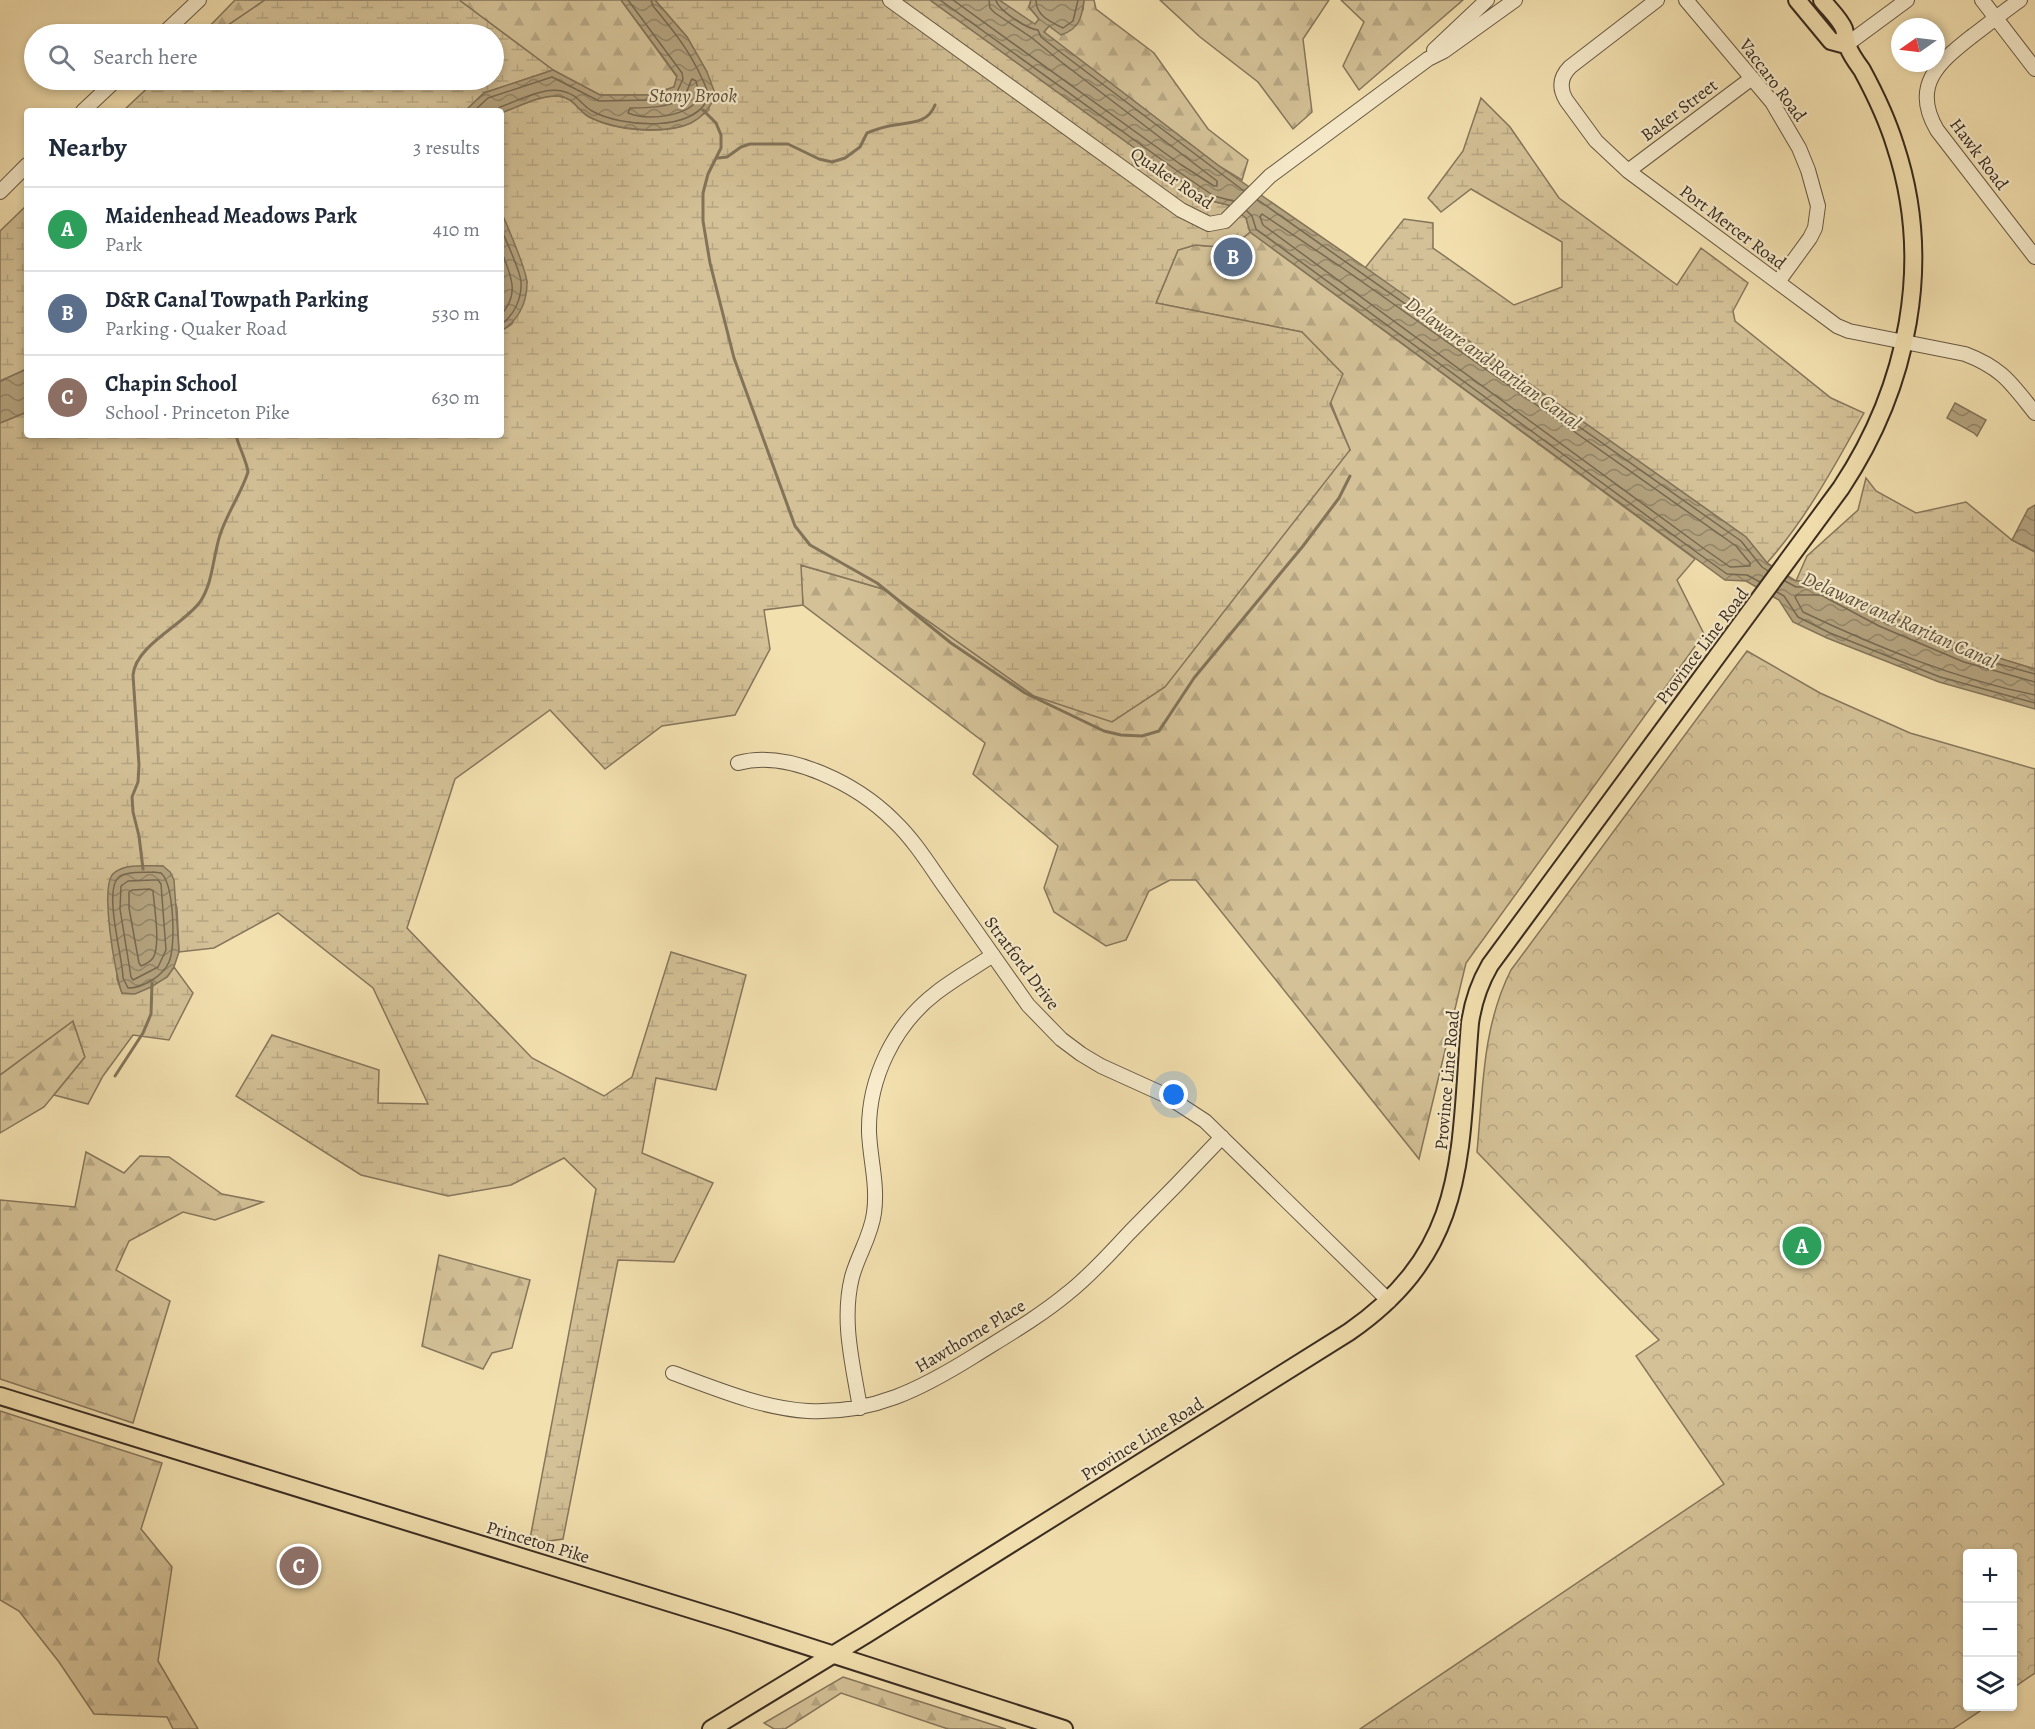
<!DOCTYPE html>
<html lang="en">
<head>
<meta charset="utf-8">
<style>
	body { margin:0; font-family:Alegreya,serif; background:#f2f2f3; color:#1f2937 }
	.controls { position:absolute; right:18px; bottom:18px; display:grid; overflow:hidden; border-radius:6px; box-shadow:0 3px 9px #0003 }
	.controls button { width:54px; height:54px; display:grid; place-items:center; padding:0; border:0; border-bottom:2px solid #e0e1e3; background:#fff; color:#1f2937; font:30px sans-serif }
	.compass { position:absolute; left:1891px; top:18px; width:54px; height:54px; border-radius:50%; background:#fff; box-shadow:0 3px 9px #0003; rotate:256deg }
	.you { position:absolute; left:1174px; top:1095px; width:21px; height:21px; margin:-15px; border:4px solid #fff; border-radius:50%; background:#1a73e8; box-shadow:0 0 0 9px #1a73e833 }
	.badge { display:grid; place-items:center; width:39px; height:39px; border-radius:50%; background:#1a73e8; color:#fff; font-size:20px; font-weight:700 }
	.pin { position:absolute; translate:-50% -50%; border:3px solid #fff; box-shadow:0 2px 6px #0006 }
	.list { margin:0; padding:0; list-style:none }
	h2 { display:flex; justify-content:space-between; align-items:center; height:78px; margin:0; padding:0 24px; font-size:26px }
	h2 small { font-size:20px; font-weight:400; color:#747a83 }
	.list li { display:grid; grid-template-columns:39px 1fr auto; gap:18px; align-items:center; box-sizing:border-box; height:84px; padding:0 24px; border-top:2px solid #e0e1e3 }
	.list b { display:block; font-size:22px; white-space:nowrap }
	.list p { margin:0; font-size:20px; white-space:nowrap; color:#747a83 }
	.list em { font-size:20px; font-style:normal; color:#747a83 }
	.icon { flex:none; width:33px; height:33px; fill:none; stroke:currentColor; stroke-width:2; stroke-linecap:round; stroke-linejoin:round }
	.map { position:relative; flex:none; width:2035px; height:1729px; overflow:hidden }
	.search { position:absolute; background:#fff; box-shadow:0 3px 9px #0003; left:24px; top:24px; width:480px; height:66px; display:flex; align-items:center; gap:15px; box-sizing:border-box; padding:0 21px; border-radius:33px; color:#747a83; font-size:22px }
	.panel { position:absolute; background:#fff; box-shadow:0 3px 9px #0003; left:24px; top:108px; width:480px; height:330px; border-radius:6px }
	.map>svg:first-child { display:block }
	.forest { fill:url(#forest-firs); stroke:#87765c; stroke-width:1.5 }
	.wetland { fill:url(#wetland-marsh); stroke:#87765c; stroke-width:1.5 }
	.park { fill:url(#park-crowns); stroke:#87765c; stroke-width:1.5 }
	.water { fill:url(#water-waves); stroke:#837359; stroke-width:1.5 }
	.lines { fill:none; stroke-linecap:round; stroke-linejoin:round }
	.shore { stroke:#776850; stroke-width:1.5 }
	.stream { stroke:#837359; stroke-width:3 }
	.minor-casing { stroke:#685944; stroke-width:16 }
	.major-casing { stroke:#3a2c21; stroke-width:20 }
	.minor { stroke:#f7ebcb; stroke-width:14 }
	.major { stroke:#f3e0af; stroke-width:16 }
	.labels { text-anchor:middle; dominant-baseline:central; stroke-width:4.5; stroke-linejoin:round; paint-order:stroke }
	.street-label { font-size:18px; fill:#3a2c21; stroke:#f7ebcb }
	.water-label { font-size:20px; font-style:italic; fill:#5f503d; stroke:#f7ebcb }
</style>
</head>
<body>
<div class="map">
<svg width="2035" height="1729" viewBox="0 0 2035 1729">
	<defs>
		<pattern id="forest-firs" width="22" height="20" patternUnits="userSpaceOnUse" patternTransform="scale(1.5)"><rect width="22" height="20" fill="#d4c197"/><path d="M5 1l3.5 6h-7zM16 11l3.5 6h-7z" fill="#b7a682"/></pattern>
		<pattern id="wetland-marsh" width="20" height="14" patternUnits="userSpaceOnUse" patternTransform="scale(1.5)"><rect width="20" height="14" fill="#d4c197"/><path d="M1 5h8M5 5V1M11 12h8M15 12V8" fill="none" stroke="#b7a682"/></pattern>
		<pattern id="park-crowns" width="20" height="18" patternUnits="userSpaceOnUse" patternTransform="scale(1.5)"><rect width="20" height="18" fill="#d4c197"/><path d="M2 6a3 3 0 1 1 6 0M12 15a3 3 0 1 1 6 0" fill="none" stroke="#b7a682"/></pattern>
		<pattern id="water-waves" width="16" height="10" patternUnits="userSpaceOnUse" patternTransform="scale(1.5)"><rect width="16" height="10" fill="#b4a37f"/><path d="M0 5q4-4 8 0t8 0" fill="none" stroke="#938568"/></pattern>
	</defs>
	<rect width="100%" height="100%" fill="#f3e0af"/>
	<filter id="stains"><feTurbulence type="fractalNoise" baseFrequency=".00333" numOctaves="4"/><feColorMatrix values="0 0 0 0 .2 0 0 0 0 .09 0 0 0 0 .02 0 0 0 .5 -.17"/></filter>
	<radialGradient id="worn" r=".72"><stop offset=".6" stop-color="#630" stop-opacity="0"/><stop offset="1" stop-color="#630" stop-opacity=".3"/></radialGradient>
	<path class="forest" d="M235,0H265L215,34H202Z
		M459,0H621L677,77L674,87L650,95H600L553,70Z
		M999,0H1031L1029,7L1039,19L1035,25Z
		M1084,0H1094L1096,9L1154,53L1208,129L1248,160L1242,180L1219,166L1044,32L1049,26L1083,10Z
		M1160,0H1329L1303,39L1312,112L1293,129L1258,82L1200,37Z
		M1341,0H1463L1359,90L1343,66L1364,22Z
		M1250,232L1695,559L1677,580L1704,634L1466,963L1419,1159L1196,880H1170L1149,891L1126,940L1106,946L1054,912L1044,888L1058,846L973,774L985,743L803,605L800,565L883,589L1034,696L1350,450L1302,332L1156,303L1178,250L1195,245L1220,247L1244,237Z
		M73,1021L85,1057L44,1107L0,1133V1075Z
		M86,1152L124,1173L140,1156L169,1157L222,1194L263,1202L215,1220L183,1212L129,1241L116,1270L170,1301L133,1423L0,1379V1200L75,1207Z
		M439,1255L530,1280L512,1348L492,1353L483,1369L422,1346Z
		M0,1411L162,1463L141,1529L172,1567L158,1661L198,1729H173L167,1717L94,1714L59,1662L19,1611L0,1600Z
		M843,1677L1006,1729H948L841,1693L785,1729H774L764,1723Z"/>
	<path class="wetland" d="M265,0H459L553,70L484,93L465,111H123L156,80H494V34H215Z
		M655,0H930L1172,175L1212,201L1228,205L1246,218L1250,232L1244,237L1220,247L1195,245L1178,250L1156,303L1302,332L1343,374L1330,404L1350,450L1165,687L1112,722L1034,696L883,589L801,565L803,605L764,610L770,649L735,715L662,726L605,769L550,710L455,779L407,928L532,1058L604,1096L632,1077L671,952L746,975L716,1090L656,1078L642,1153L713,1183L674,1262L618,1260L563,1539L529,1544L596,1189L564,1158L511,1185L448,1196L361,1175L236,1096L272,1035L379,1070L378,1103L428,1104L373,988L278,913L214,948L179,952L177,908L163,866L124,868L117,969V979L122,993L167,977L174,967L193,993L169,1040L133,1035L103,1076L88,1104L54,1095L85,1057L73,1021L0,1075V423L27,412V435H501V331L512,324L527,282L501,211V113C518,107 540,95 559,96C574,98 578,111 589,117C617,131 660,135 690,123C696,121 703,114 709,110L707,72L687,37Z
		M1481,98L1510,127L1559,198L1677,285L1701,248L1748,283L1733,311L1735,321L1831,398L1864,413C1835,465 1807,518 1767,563L1746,537L1365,268L1404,219L1433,223V248L1514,305L1562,287V242L1471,189L1441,212L1428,198L1463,151Z
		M27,205V369L0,381V231Z
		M1866,478L1876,491L1916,513L1966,502L2012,540L2035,552V669L1969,649L1922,630L1884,613L1823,581H1796L1807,556L1858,510Z"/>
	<path class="park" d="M1747,651L1820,693L1910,733L2035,769V1673L2013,1688L2012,1554H1968V1706L1986,1707L1953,1729H1360L1724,1484L1636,1356L1659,1340L1477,1152C1483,1090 1482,1027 1511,970Z"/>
	<path class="water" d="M621,0H655L687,37L707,72L716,96C710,107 703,117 691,123C666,135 612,130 588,116C577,109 573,97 558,96C539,95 518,107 501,113V111H465L484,93L553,70L600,95H650L674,87L677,76Z
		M930,0H999L1035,24L1039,19L1029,7L1031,0H1084C1082,18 1079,29 1061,35L1049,26L1044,32L1219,166L1352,258L1746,537L1767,563L1796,581H1822L1884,613L1922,630L1969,649L2035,669V709L1939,682L1827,638L1793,622L1779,600L1746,581L1725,580L1250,232L1246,218L1228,205L1212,201L1172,175Z
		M501,211C507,226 527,270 527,283C527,303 518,321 501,331Z
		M27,369V412L0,423V381Z
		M1955,403L1986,420L1977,436L1974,433L1947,418Z
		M2035,505V552L2012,540L2028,509Z
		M163,866L170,872L174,880L179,952L174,967L167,977L151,987L135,994L122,993C115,975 100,887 113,874C124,863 148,866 163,866Z"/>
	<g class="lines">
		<path class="shore" d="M940,0L1176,170L1214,196L1233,201
			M953,0L1180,164L1214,186H1217V181L1060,61L1032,38L995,13L990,8L989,0
			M996,0C998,10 1027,29 1038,30L1041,37L1064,55L1244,191
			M1036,0C1036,16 1051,22 1063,28L1073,21L1078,0
			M692,79L696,81L700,96C690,117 648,121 628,113L630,108C644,108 673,108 683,97C688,92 689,84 692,79Z
			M474,111L488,98L552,77L599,101L651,100L677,92L683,79L682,73L628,0
			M496,111L500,107C518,101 542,87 562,91C579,95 580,104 592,111C620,127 698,134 709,95C695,58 678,36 653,6L651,0
			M1258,200L1741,541L1762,567L1768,571
			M1247,211L1252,216L1256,229L1699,554L1727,574L1747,575L1760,582
			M1262,214L1344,269L1736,546L1750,563V566L1730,567L1703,548L1263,225L1260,217Z
			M501,228C506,242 520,269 521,282C522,298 514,316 501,324
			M501,250C510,275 521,292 501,315
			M1785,581L1796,587H1822L1882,619L1967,655L2035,674
			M1777,592L1784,596L1798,617L1830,633L1940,677L2035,703
			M2035,682L1964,662L1879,626L1821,595H1797L1795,597L1803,612C1877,647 1955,679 2035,695
			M153,872L161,873C174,884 176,947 169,962C163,976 143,988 128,988L123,978C123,957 102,888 120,876C129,871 143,873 153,872Z
			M153,880H158L161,884L166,950L158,967L133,980L131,977L120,909L121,886L128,881Z
			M150,889L153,891C154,906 161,945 153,958C150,962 146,964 141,966L139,963L129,908V892L132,890Z"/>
		<path class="stream" d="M703,110L716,123L721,135V148L708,174L703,193V221L710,263L734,358L795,526L810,545L877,583L951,643L1025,693L1104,731L1121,735L1142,736L1159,731L1194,678L1303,546L1339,498L1350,476
			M718,158L727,157L741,147L750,144H788L819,159L832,162L845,158L860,147L867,133C877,129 886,126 895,125C912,122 928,123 935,105
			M143,869L139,836L133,812L132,797L138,782L139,765L133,675C136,645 182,626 200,602C213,583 213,556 220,535C227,513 241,494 248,472C246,459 239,448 236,435
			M115,1076L143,1033L151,1014L152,983"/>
		<g class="minor-casing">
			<path id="minor" d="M890,0L1181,210L1209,224L1225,221L1270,176L1428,59L1444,51L1515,0
				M1657,0L1570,67C1560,77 1559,88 1566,100L1596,141L1628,171L1837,326L1849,331L1965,354C2002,368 2011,383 2035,413
				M1686,0L1772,102L1799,148L1808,170L1818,206L1815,228L1810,238L1778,282
				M1982,0L2035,69
				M2020,0C2003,12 1987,25 1971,37C1938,63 1911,86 1937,130L2035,257
				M163,34L199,0
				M1846,45L1907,0
				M1434,50L1487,0
				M83,111L116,80
				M1628,171L1752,78
				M0,192L27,165
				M738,763C789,749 858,785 894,821C915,841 930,866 947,890C974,928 1001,967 1028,1005L1061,1039L1081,1054L1101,1066L1165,1095L1205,1121L1389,1301
				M673,1373C717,1389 761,1408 808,1411C873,1414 921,1389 974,1356C1006,1336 1039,1317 1068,1293C1091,1275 1110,1253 1130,1232C1161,1201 1192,1169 1222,1137
				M860,1408C853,1365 841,1321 852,1277C858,1255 871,1236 874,1213C878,1185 870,1159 869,1132C868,1079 894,1025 936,993C954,979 974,968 993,955"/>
		</g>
		<g class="major-casing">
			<path id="major" d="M1797,0L1831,41L1846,45
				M0,1396L732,1622L1064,1729
				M711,1729L867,1634L1349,1332C1469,1249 1459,1154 1470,1023C1473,1002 1479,984 1490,965L1841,488C1908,387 1934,262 1895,145C1887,119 1875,94 1862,70C1857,63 1851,55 1848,47C1845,42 1846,35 1844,29C1840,19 1829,9 1822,0"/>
		</g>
		<use href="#minor" class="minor"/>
		<use href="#major" class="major"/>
	</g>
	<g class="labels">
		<g class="street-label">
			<text transform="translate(1773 80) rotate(53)">Vaccaro Road</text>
			<text transform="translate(1679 110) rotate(-37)">Baker Street</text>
			<text transform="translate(1979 154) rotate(53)">Hawk Road</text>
			<text transform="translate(1172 178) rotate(34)">Quaker Road</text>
			<text transform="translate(1733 227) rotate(37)">Port Mercer Road</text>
			<text transform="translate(1702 646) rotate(-53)">Province Line Road</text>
			<text transform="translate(1022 963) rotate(53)">Stratford Drive</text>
			<text transform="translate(1447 1080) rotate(-85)">Province Line Road</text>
			<text transform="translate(970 1336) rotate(-31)">Hawthorne Place</text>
			<text transform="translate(1142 1439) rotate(-32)">Province Line Road</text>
			<text transform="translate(538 1542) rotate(17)">Princeton Pike</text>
		</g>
		<g class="water-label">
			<text x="693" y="95">Stony Brook</text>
			<text transform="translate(1493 363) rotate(36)">Delaware and Raritan Canal</text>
			<text transform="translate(1900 620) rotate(24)">Delaware and Raritan Canal</text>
		</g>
	</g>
	<rect width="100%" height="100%" filter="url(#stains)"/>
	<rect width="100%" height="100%" fill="url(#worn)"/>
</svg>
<div class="controls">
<button>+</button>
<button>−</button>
<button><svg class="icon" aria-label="layers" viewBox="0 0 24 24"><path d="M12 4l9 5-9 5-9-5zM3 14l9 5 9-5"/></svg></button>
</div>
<svg class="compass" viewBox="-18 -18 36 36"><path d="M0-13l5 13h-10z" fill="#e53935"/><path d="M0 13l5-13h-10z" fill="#747a83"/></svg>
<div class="you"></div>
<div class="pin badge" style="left:1802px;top:1246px;background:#2e9e5b">A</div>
<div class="pin badge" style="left:1233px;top:257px;background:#5c6f8a">B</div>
<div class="pin badge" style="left:299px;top:1566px;background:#8d6e63">C</div>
<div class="search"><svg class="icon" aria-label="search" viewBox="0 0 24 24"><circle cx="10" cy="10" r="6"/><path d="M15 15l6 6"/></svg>Search here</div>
<section class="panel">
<h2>Nearby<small>3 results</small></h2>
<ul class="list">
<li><span class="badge" style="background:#2e9e5b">A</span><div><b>Maidenhead Meadows Park</b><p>Park</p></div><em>410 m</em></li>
<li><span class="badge" style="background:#5c6f8a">B</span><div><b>D&amp;R Canal Towpath Parking</b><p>Parking · Quaker Road</p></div><em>530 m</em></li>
<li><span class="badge" style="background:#8d6e63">C</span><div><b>Chapin School</b><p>School · Princeton Pike</p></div><em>630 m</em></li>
</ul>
</section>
</div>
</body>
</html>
